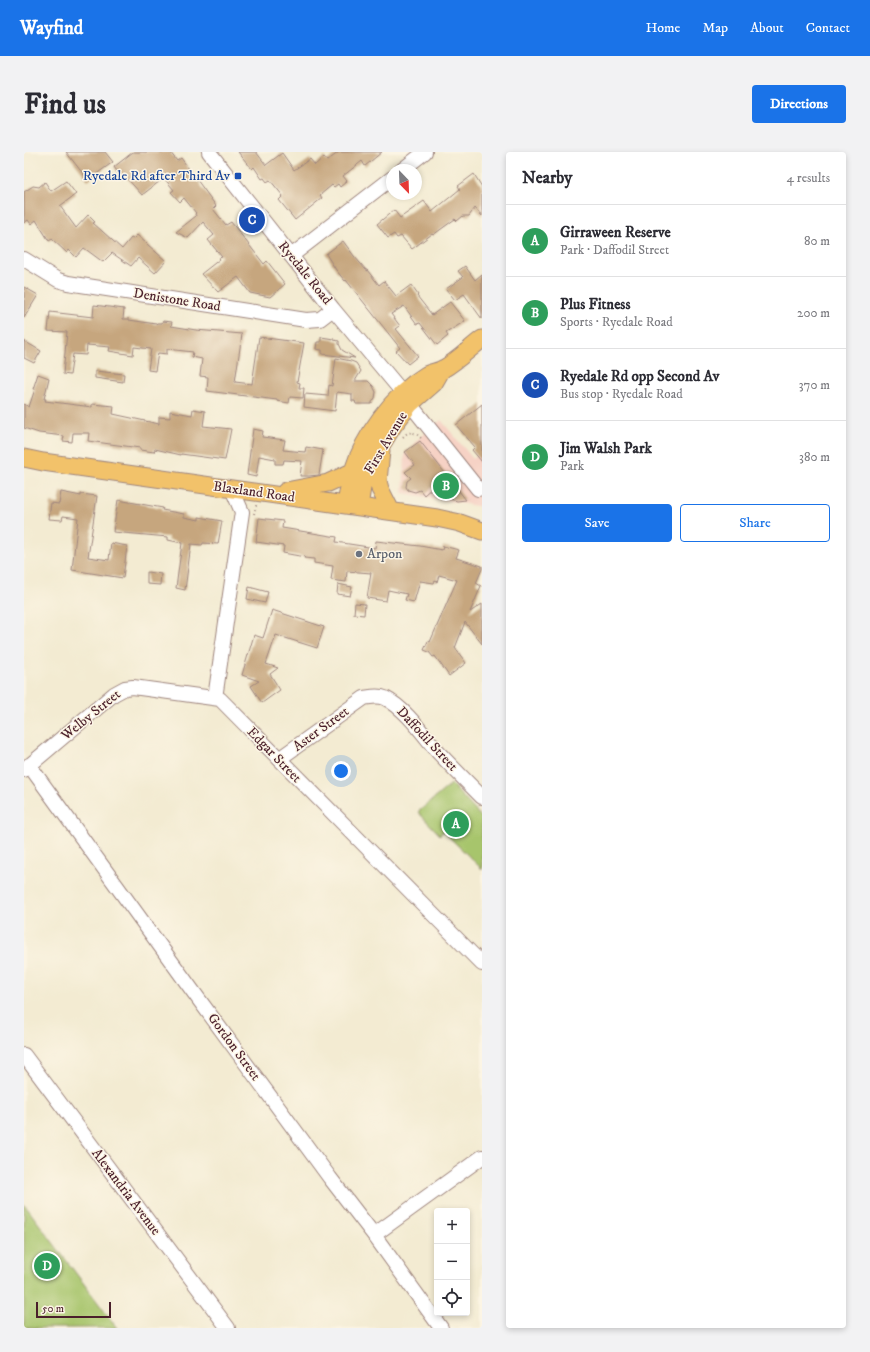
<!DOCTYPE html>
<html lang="en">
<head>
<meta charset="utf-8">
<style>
	body { margin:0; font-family:"IM FELL DW Pica",serif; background:#f2f2f3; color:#2b2b33 }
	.controls { position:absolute; right:12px; bottom:12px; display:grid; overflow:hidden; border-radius:4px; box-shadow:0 2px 6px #0003 }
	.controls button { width:36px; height:36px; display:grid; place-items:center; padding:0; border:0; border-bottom:1px solid #e1e1e2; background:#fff; color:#2b2b33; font:20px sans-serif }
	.compass { position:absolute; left:362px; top:12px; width:36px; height:36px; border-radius:50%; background:#fff; box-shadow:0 2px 6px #0003; rotate:157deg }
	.scale { position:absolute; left:12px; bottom:10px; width:75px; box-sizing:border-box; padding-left:4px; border:2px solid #4a1f2b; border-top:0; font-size:11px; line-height:14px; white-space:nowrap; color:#4a1f2b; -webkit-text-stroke:3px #fcf5e5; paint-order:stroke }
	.you { position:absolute; left:317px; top:619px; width:14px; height:14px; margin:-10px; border:3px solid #fff; border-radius:50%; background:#1a73e8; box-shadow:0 0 0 6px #1a73e833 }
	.badge { display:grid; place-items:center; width:26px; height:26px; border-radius:50%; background:#1a73e8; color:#fff; font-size:13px; font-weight:700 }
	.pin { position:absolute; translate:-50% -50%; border:2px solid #fff; box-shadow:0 1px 4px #0006 }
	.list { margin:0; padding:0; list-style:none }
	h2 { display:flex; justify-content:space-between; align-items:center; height:52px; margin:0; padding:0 16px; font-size:17px }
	h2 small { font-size:13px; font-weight:400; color:#7c7c81 }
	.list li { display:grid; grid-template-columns:26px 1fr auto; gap:12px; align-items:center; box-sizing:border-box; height:72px; padding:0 16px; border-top:1px solid #e1e1e2 }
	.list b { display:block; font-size:15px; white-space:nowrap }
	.list p { margin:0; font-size:13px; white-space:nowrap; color:#7c7c81 }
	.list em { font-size:13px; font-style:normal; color:#7c7c81 }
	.actions { display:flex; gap:8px; padding:12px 16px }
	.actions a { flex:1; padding:9px 0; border:1px solid #1a73e8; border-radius:4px; text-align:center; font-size:14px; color:#1a73e8 }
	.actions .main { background:#1a73e8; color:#fff }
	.icon { flex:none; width:22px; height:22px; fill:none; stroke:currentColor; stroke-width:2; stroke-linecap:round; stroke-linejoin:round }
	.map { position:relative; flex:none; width:458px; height:1176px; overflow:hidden; border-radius:4px }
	header { display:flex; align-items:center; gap:24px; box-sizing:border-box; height:56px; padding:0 20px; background:#1a73e8; color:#fff }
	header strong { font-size:19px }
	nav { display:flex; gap:22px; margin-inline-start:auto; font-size:14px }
	.intro { display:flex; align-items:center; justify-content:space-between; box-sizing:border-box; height:96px; padding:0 24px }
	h1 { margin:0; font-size:28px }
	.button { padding:10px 18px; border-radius:4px; background:#1a73e8; color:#fff; font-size:14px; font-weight:700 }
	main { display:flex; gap:24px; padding:0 24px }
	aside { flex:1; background:#fff; border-radius:4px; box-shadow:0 2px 6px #0003 }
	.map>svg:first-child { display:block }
	.built { fill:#f6d2c5 }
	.green { fill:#a7c56c; stroke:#78724c }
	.building { fill:#c6a67e }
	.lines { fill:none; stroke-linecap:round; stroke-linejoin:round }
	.minor-casing { stroke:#9e857e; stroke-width:16 }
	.major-casing { stroke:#9e857e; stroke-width:19 }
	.path { stroke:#9e857e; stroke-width:2; stroke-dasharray:1 3; stroke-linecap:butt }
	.minor { stroke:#fff; stroke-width:14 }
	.major { stroke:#f2c26a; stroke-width:17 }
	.transit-dot { fill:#1a4fb4; stroke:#fcf5e5; stroke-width:1.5 }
	.worship-dot { fill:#6b7280; stroke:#fcf5e5; stroke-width:1.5 }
	.labels { text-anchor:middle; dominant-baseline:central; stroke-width:3; stroke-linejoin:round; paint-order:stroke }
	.transit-label { font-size:14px; fill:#164399; stroke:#fcf5e5; text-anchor:end }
	.street-label { font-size:14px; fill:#4a1f2b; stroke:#fcf5e5 }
	.worship-label { font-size:14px; fill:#5b616d; stroke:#fcf5e5; text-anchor:start }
</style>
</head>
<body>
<header>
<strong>Wayfind</strong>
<nav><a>Home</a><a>Map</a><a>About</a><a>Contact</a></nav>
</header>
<div class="intro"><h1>Find us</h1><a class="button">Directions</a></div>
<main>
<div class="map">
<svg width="458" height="1176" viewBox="0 0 458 1176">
	<rect width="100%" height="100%" fill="#fcf5e5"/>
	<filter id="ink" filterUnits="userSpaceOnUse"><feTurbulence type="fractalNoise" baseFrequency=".025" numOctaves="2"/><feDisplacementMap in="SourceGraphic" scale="8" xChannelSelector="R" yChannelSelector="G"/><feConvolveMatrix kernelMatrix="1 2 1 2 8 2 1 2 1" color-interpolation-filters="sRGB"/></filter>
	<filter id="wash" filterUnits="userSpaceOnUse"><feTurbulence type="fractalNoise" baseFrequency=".012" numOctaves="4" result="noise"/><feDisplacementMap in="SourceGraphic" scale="16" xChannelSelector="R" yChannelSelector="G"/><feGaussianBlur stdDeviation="0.9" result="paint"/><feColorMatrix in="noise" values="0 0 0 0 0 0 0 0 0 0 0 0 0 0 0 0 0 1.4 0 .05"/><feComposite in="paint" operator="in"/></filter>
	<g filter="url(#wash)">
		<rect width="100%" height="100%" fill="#f3ebd2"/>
		<path class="built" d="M417,268L449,307L458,300V355L379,341L381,301L393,288Z"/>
		<path class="green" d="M427,632L458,666V717L419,679L416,683L394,660Z
			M0,1052L93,1176H0Z"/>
		<g id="blocks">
			<path class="building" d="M42,0H81L89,10L64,28Z
				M109,0H146L153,9L157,6L192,54L189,57L202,73L207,70L240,112L243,109L261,132L246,145L226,141L214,125L194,140L177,122L196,107L195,106L198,105L184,88L190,83L179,70L164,86L152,80L172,64L171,62L172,61L160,46L156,50L147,40L150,38L140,26L118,43L101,24L98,26L90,15Z
				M214,0H232L242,13L258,1L270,18L286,7L291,13L300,5L303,9L315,0H358L341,14L338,9L319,24L323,29L316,35L314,32L310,35L308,33L296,43L298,46L271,68L255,48L259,44L246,28L243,30L240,26L238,27L230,15L228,17Z
				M450,22L458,35V64L451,56L445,64H439L433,69L431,67L409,83L408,82L388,97L377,84L373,86L370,82L364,86L353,72L370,58L376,66L400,49L408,60L436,37L434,34Z
				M42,29L52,42L36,54L52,76L64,63L71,70L69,71L98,97L107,86L109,87L113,83L142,109L131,121L114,106L107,114L88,101L79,110L60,96L52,105L45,98L43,101L28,87L25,89L12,68L7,72L4,68L0,71V40L9,34L15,35L21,30L27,39Z
				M319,89L330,104L342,118H343L355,133L360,129L372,144L387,133L394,143L393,144L408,163L426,150L441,169L422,181L424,184L413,193L396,171L393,172L380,154L367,162L376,174L372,177L394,204L384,212L372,199L376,196L322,128L321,129L312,118L302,102Z
				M441,114L451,128L458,122V167L440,142L431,148L422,137L439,125L434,119Z
				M0,135L14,143L0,166Z
				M70,153L100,157L99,167H105V168L132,172L133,171H138L139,169L148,170L147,174L172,178L218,182L211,230L228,232L235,185L280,191L273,230L276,231L275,236H280L279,246L266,245L265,251L253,249V248L183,239L184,225L176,224L178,207L168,205L169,200L143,197V202L134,201L131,219L124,218L127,197L110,195L109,203L85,199L86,195L63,193L62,203L49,202L46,223L39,222L43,180L24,179L26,160L69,165Z
				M297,185L310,187V188L315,189V192L318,198L331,206L298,202V198L292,197L293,190H297Z
				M0,189L17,199L10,211L0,206Z
				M312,206L327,209L332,211L337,219L331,229H344L349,234L352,240L351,246L347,252H332L331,249H328V242L313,240L311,259L280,255L281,242L304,244L305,233L308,234Z
				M71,219L100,222L99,230L71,226Z
				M14,222L25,226L20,247H22L21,249L68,255V252L90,254L89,262L135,272V265L146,266V259L168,263L169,257L181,259L179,274L207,277L201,308L157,302V303L131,297L130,300L116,298V296L64,289L65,281H49L48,290L39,289L40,284L15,281L0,276V252L5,255L11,237H9Z
				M458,252V310L448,298L451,295L432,273Z
				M229,277L239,279L238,285L261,288L259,298L281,300L282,295L299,298L295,323L285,324H276L278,309L260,308L259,312H251V307L235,304L232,325L223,323Z
				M396,289L442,348L433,349L420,345L418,347L409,335L400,343L396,338L391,340L384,338L382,335L383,329L387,326L381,320L391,313L381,300Z
				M37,340L57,344V342L73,344L64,405L85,408L87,391L103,394L99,426L48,418L54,366L39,364L38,368L25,367L27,351L35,352Z
				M94,348L139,356L138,358L160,362V365L175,368V365L198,369L194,392L179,391L178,393L167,392L161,438L152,436L158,391L144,388V385L89,380Z
				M235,366L259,369L258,376L313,385L312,390L351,396L352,389L396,394L418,398L419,394L435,398L432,406L458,414V417L452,431L457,434L446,460L458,452V492L441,470L431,496L442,511L425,524L411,504L409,505L405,500L400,498L404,489L406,490L433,428L415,423L413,430L411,429L410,431L396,429L390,450L381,448L383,442L364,438L362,449L343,446L347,421L323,419L322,430L307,428L309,414L290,411V407L280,406L281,405L259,401L260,394L232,390Z
				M123,420L137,422L136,433L123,432Z
				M314,432L328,435L326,444L313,442Z
				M225,435L244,440L241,451L223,447Z
				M331,451L341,452L340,463L330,462Z
				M248,458L300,475L293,496L252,483L242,512L254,516L246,522L256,538L238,551L227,534L235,529L218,523L230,483L239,486Z"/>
		</g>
	</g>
	<g filter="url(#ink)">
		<use href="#blocks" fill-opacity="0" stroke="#9e857e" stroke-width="1"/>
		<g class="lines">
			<g class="minor-casing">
				<path id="minor" d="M185,0L309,157L379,241
					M378,18L401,0
					M267,104L368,26
					M0,107L34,128L44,131L282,168L296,167L309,157
					M386,252L454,337
					M191,546L218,360L208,337
					M255,607L340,546C347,545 354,543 361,546C381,556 399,582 413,599C428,615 443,630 458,645
					M5,613L176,849L306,1026L350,1083L417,1176
					M0,618L90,542L101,536L109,535L196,547L458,812
					M0,903L204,1176
					M350,1083L458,1005"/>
			</g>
			<g class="major-casing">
				<path id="major" d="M357,299L354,329L356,337L367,359
					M0,306L19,310L413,366L436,371L458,379
					M262,339L304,331L328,320
					M322,353C324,342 325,330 329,319C340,284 369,243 402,223C407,220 414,220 419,217C433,209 445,197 458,187
					M335,355L339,329L345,313L369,274L386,252L410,231L418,217"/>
			</g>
			<path class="path" d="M379,285C385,278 391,280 397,286
				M230,362L232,354H233"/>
			<use href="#minor" class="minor"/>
			<use href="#major" class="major"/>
		</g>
	</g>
	<rect class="transit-dot" x="210" y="20" width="8" height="8" rx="2"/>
	<circle class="worship-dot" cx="335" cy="402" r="4"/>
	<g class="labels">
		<g class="transit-label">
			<text x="206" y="24">Ryedale Rd after Third Av</text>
		</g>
		<g class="street-label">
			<text transform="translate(281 121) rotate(51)">Ryedale Road</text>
			<text transform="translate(153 148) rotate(9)">Denistone Road</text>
			<text transform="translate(362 291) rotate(-59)">First Avenue</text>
			<text transform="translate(230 340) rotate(8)">Blaxland Road</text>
			<text transform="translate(67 563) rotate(-39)">Welby Street</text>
			<text transform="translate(297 577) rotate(-36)">Aster Street</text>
			<text transform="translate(403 587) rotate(47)">Daffodil Street</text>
			<text transform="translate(250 603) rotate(46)">Edgar Street</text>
			<text transform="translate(210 895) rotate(54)">Gordon Street</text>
			<text transform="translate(102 1040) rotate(53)">Alexandria Avenue</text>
		</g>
		<g class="worship-label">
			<text x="343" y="402">Arpon</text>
		</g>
	</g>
</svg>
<div class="controls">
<button>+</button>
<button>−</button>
<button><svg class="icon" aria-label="locate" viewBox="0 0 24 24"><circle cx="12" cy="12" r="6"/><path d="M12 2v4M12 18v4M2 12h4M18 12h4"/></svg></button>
</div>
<svg class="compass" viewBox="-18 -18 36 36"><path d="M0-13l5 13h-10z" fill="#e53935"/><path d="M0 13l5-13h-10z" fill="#7c7c81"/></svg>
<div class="scale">50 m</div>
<div class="you"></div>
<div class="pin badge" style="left:432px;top:672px;background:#2e9e5b">A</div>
<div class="pin badge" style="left:422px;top:334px;background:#2e9e5b">B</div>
<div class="pin badge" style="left:228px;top:68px;background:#1a4fb4">C</div>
<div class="pin badge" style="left:23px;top:1114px;background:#2e9e5b">D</div>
</div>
<aside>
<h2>Nearby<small>4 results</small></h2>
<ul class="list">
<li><span class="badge" style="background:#2e9e5b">A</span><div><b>Girraween Reserve</b><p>Park · Daffodil Street</p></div><em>80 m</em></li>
<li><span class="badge" style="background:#2e9e5b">B</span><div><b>Plus Fitness</b><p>Sports · Ryedale Road</p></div><em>200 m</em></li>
<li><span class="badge" style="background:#1a4fb4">C</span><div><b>Ryedale Rd opp Second Av</b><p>Bus stop · Ryedale Road</p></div><em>370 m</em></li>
<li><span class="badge" style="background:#2e9e5b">D</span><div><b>Jim Walsh Park</b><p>Park</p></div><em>380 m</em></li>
</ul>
<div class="actions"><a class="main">Save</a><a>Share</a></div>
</aside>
</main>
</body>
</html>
